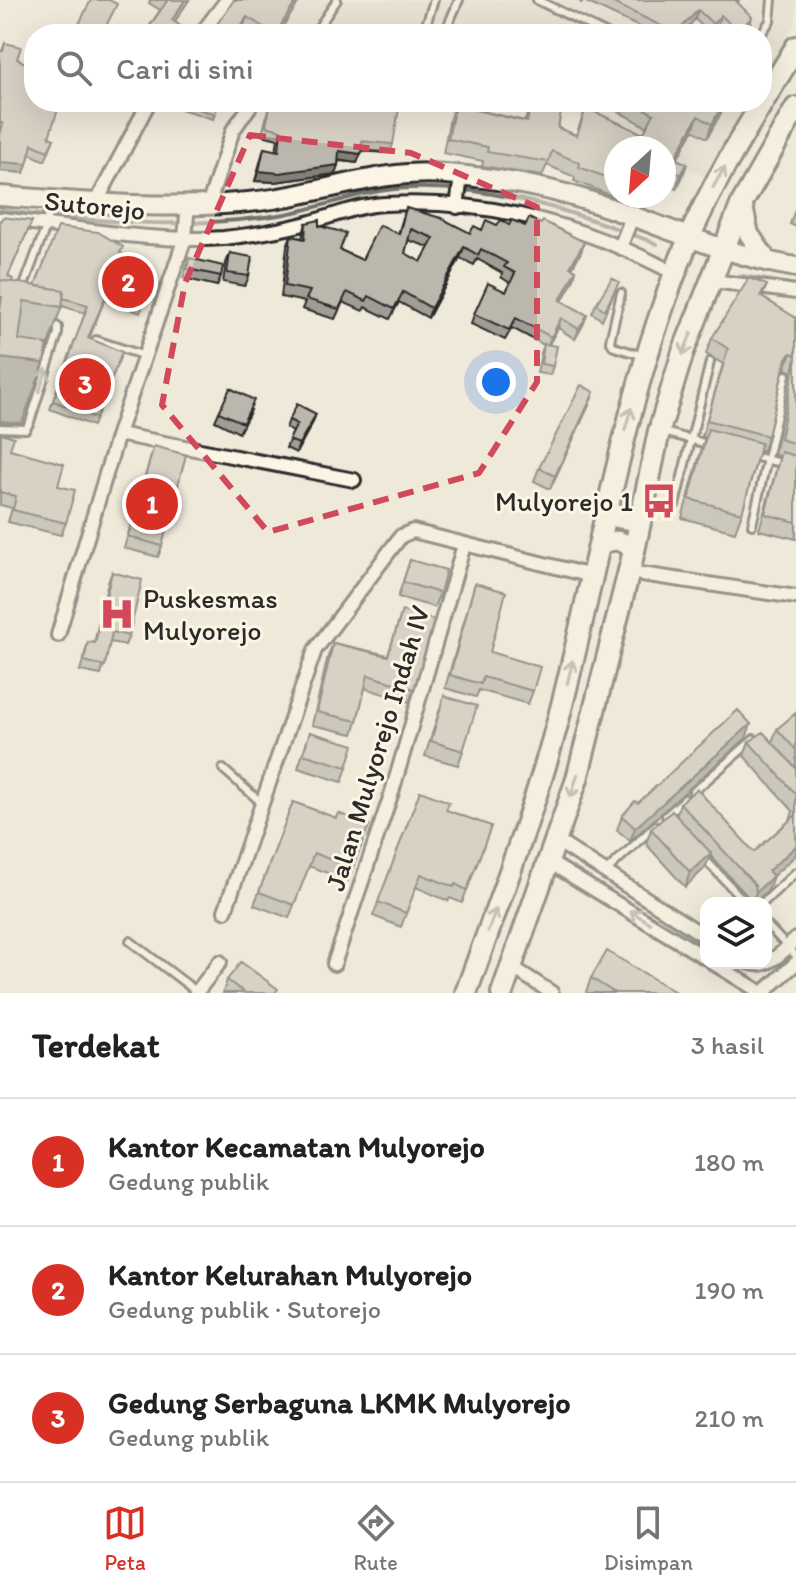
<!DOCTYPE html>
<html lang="id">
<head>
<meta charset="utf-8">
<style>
	body { margin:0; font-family:Itim,sans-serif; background:#f2f2f2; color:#222 }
	.controls { position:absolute; right:24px; bottom:24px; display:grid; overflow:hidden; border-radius:16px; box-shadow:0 8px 32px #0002 }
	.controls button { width:72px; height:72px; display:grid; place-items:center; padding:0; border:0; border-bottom:2px solid #e0e0e0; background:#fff; color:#222; font:40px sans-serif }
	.compass { position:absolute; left:604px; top:136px; width:72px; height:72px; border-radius:50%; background:#fff; box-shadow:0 8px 32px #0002; rotate:206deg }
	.you { position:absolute; left:496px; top:382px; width:28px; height:28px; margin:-20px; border:6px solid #fff; border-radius:50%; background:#1a73e8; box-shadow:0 0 0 12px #1a73e833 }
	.badge { display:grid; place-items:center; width:52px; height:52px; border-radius:50%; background:#d93025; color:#fff; font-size:26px; font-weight:700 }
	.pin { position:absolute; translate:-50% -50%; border:4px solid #fff; box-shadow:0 2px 8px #0006 }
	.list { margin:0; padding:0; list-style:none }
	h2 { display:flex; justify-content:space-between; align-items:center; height:104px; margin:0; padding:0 32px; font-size:34px }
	h2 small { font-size:26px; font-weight:400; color:#767676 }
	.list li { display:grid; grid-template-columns:52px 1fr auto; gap:24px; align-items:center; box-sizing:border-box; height:128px; padding:0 32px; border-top:2px solid #e0e0e0 }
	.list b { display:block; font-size:30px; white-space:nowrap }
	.list p { margin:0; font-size:26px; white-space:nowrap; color:#767676 }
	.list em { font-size:26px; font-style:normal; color:#767676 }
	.icon { flex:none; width:44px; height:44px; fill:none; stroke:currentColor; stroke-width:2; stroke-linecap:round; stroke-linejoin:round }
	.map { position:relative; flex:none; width:796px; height:993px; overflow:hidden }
	.search { position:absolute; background:#fff; box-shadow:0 8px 32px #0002; left:24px; right:24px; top:24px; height:88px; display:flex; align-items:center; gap:20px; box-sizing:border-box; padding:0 28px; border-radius:32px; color:#767676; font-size:30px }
	.sheet { height:488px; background:#fff }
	nav { display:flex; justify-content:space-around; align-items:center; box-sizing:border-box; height:112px; border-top:2px solid #e0e0e0; background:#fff; font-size:22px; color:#767676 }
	nav a { display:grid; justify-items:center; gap:4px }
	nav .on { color:#d93025 }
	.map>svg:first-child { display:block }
	.built { fill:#e0dacc }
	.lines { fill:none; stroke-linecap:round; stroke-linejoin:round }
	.stream { stroke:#75736d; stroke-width:4 }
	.service-casing { stroke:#2b2b2b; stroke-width:12 }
	.minor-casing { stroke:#2b2b2b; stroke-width:18 }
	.secondary-casing { stroke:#2b2b2b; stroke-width:24 }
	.primary-casing { stroke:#2b2b2b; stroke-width:26 }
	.service { stroke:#fcf5e5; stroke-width:6 }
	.minor { stroke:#fcf5e5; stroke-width:12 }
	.secondary { stroke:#fcf5e5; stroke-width:18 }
	.primary { stroke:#fcf5e5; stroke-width:20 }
	.wall { fill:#a29d94; stroke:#2b2b2b; stroke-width:2; fill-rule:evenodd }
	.shaded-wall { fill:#848078; stroke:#2b2b2b; stroke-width:2 }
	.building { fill:#bcb7ac; stroke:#2b2b2b; stroke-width:2; fill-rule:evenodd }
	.oneway { stroke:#949088 }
	.marked { fill:none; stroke:#d1495b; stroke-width:6; stroke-dasharray:16 10; stroke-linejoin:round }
	.labels { text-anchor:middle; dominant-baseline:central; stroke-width:6; stroke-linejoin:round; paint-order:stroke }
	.street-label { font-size:28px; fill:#2b2b2b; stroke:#fcf5e5 }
	.poi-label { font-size:28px; fill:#2b2b2b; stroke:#fcf5e5; text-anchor:end }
</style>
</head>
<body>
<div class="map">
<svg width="796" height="993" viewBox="0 0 796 993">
	<rect width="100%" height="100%" fill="#efe9da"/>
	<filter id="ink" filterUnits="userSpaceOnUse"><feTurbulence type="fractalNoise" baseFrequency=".0125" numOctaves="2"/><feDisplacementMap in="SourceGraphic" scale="16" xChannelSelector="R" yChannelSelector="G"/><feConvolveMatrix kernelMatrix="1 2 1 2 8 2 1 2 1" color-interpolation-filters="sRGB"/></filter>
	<g filter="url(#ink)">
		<path class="built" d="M230,0H796V23L762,76V34H209Z
			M512,102H747L708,179L664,156V148L591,120Z"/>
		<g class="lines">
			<path class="stream" d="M0,210C95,222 184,230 279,215C324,208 364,189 410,188C495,185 579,213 657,244
				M743,276L796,285"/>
			<g class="service-casing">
				<path id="service" d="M537,0L607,34
					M314,34L337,0
					M423,34L434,0
					M444,34L459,0
					M761,34L770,21L772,0
					M22,291L47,224L48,203
					M621,293L610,341L614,347L644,356
					M96,340L145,356
					M0,428L26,429L30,422L58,334V327L49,321
					M664,432L707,444
					M749,455L796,467
					M675,505L710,362
					M752,525L786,375
					M223,769L263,804
					M693,792L754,739
					M666,816L685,799
					M702,856L746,903
					M605,872L655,826
					M763,903L796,872
					M766,924L796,956
					M130,941L197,992"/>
			</g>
			<g class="minor-casing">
				<path id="minor" d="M201,34L227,0
					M96,203L149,102
					M209,203L233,130L253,102
					M457,207L461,176
					M0,219C73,227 151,243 224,238C252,235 281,230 308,223C333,216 359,205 385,204C488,198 586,226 676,274
					M621,245L632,217
					M713,281L796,292
					M118,434L185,238L188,204
					M628,572L796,597
					M58,635L118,434L354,480
					M557,841L706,937
					M549,862L706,958
					M225,911L315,650L401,536L413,531L592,576
					M713,963L762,993
					M750,963C769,969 783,951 796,939
					M334,964L392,792L464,545
					M512,967L552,993
					M196,993L220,962
					M763,993L796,963"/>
			</g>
			<g class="secondary-casing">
				<path id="secondary" d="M0,196C89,203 184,212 273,199C332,190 385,169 446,174C493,178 543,186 589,201C658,223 723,255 796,267
					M742,203L749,234L768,262
					M608,506L618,518L630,520L641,512
					M600,545C615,538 622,539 634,551"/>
			</g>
			<g class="primary-casing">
				<path id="primary" d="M466,993C500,898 537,804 562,705C601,551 625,392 687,243C716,174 758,111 796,47
					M502,993L577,779L634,551L659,431L683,352L742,203L796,108"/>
			</g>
			<use href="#service" class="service"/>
			<use href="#minor" class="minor"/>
			<use href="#secondary" class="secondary"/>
			<use href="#primary" class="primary"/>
		</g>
		<path class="wall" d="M150,0H189L174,22L192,34H145L147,30L160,10L149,3Z
			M234,0H300L278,34H253L243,28Z
			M579,0H739L738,3L749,27L742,34H727L717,25L709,33L695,19L682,34H654L584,1L581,3Z
			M5,43L17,59L49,137L54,139L45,161L30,154L24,173L0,171V51H2Z
			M96,102H121L117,112Z
			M173,102H219L213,119L171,106Z
			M270,102L390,153L361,151L357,163L339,161L335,174L275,182L255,181L264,148L276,151L278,139L262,135Z
			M531,102L558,128L576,135L586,108L643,134L647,127L601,102H727L707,138L693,130L677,159L682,178L676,189L667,183L664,148H616V196H627L625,201L574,181L575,177L547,165L542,176L482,166L483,161L443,153L450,118L455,105L525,121Z
			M648,196H661L659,201Z
			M796,207V227L790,224Z
			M406,208L470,233L497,225H509L525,226L584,242L581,252L572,268L576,270L573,281L562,301L587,315L583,325L575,339L558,328L549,344L553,366L550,375L537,373L541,353L544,345L512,328L505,340L471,324L474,314L506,292L510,283L501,277L502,273L477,259L474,265L460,258L428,318L399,302L390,319L365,307L363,311L343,302L335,319L302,309L305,302L281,297L287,246L291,236L302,238L306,223L319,226L340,250L362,260L398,234ZM408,240L429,247L421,262L405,253Z
			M0,220L32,221L8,276L11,282L35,286L120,253L135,285L149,290L140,313L105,299L89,339L122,352L93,426L50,409L85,313L62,306L46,350L44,363L22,423L0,421Z
			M230,253L249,276L245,286L223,282L226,263Z
			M189,258L221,276L217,286L183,278Z
			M767,285L762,297L796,318V539L759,530L780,456L774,455L791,371L785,369L783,371L768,436L762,452L759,451L742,513L735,532L682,518L705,437L702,436L723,364L706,354L712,338Z
			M615,291L602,320L592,313L596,304Z
			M589,405L550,489L534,481L539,468Z
			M251,410L239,433L215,421L219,412Z
			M289,420L313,422L296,453L286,448L293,432L286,428Z
			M0,436L10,449L58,486L66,523L61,535L8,522L12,508L0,505Z
			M154,446L162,546L158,557L124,548Z
			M410,560L440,593L434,607L398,597Z
			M112,572L129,636L125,645L110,642L101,675L80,671L88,642L94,643L108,582Z
			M475,583L490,652L533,691L528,704L479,690L476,697L445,688Z
			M402,611L414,689L409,702L365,688L357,721L353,734L312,725L328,656L333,643L388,655Z
			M444,696L463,751L458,765L425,756Z
			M796,713V855L772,876L768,890L754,903H739H751L750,899L710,855L705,868L685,887L646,844L651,829L676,816L680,803L754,852L790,820L793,811L744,756L749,742H772L777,729Z
			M310,732L347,767L342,782L298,768Z
			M746,738L630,841L617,830L622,816L638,803Z
			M420,791L446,810L491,826L462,903L450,898L448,901L416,887L401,927L373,916Z
			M293,802L336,818L369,825L348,881L309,866L289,918L254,905Z
			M591,978L677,993H587L586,992Z
			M227,980L276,993H223Z"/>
		<path class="shaded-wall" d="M185,0H189L168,32L172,20Z
			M297,0H300L278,34H275Z
			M698,10L695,19L682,34H668L682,27Z
			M721,15L717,25L709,33L713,24Z
			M247,17L243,28L239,34H236Z
			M752,17L749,27L742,34H737Z
			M724,102H727L707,138L712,124Z
			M698,116L693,130L670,172L675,158Z
			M362,141L393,144L390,153L358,151Z
			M339,151L361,154L357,163L336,160Z
			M0,162L27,164L24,173L0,171Z
			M687,164L682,178L676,189L681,175Z
			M338,165L335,174L275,182L255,181L259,171Z
			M584,242L581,252L566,277L570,267Z
			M464,247L460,258L428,318L431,308Z
			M576,270L573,281L557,310L560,300Z
			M587,315L583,325L575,339L579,329Z
			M561,318L558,328L547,347L551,337Z
			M791,353L785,369L780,374L786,358Z
			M0,358L44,363L22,423L0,421Z
			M594,392L589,405L550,489L555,476Z
			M316,414L313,422L296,453L299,444Z
			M751,724L746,738L630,841L635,828Z
			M796,846V855L763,885L768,871Z
			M711,853L705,868L685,887L690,872Z
			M773,876L768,890L754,903H752L756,892Z"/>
		<path class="building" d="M91,0H109L117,4L102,34H74Z
			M166,0H185L172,20L192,34H153L147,30L167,1Z
			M234,0H297L275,34L247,17L236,33L238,34H210Z
			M607,0H735L752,17L738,32L721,15L713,24L698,10L682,27L683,31L669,33L668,29Z
			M5,43L21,47L17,59L34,67V102H55L60,103L49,137L54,139L48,151L32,144L27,164L0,162V135L3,124L0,122V51H3Z
			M176,102H219L215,114Z
			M271,102H400L393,144L362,141L361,154L339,151L338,165L279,173L259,171L264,148L279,151L281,130L266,126Z
			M531,102L562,107L558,128L577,136L586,108L643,134L654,114L632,102H724L712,124L698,116L675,158L687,164L681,175L672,169L664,187V148H616V181L579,167L580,163L552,151L548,162L487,152L488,147L448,139L455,105L527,122Z
			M406,208L441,218L470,233L474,226L482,230L486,220L497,225L501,220L509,225L512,220L525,226L529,218L541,224L543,221L584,242L570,267L576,270L560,300L587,315L579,329L561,318L551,337L516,318L509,330L474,314L488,283L506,292L515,273L504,267L507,263L481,249L478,255L464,247L431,308L403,292L394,309L369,296L366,301L347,292L339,309L306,299L310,291L285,286L291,236L305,239L306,223L319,220V226L346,233L340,250L362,260L379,225L399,234ZM411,229L434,238L421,262L405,253Z
			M3,217L32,221L8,276L13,279L11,282L0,280V220H1Z
			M58,227L98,232L123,247L120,253L143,262L134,284L149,290L143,305L108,291L88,338L122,352L96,418L53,401L88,305L63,298L64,290L35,286Z
			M230,253L252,257L249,276L227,273Z
			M189,258L223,266L221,276L187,269Z
			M612,278L619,282L605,310L596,304Z
			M749,278L767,285L760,296L796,318V355L791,353L786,358L768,436L707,420L728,349L712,338Z
			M0,280L64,290L62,307L24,301L19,340L47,344L44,363L0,358V311L2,297H0Z
			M544,344L557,346L553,366L541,364Z
			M796,357V444L780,439Z
			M581,385L594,392L555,476L539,468Z
			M230,388L254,400L243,423L219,412Z
			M297,404L316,414L299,444L289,440L297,424L289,420Z
			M708,429L761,443L742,513L689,499Z
			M1,433L14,437L10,449L64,464L58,486L75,490L66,523L13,510L16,496L0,492Z
			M154,446L186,455L162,546L128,536Z
			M781,452L796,456V522L765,514Z
			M410,560L446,570L440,593L403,582Z
			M112,572L142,580L129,636L112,632L105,666L84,661L88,642L95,643Z
			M475,583L506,592L490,652L540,667L533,691L483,677L481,684L450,675Z
			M402,611L434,620L414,689L368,675L357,721L317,712L333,643L388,656Z
			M444,696L477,706L463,751L431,741Z
			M738,710L751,724L635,828L622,816L635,801L638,803Z
			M796,713V750L777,729Z
			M310,732L354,745L347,767L303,754Z
			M763,732L796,768V794L749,742Z
			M697,789L754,852L796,815V846L768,871L773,876L756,892L755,885L680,803Z
			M420,791L449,802L446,810L491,826L467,890L455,884L454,887L421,874L406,913L378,902Z
			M293,802L336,818L338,813L369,825L352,868L314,853L294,905L259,892Z
			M672,811L711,853L690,872L651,829Z
			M744,897L751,903H739Z
			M607,951L677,993H615L591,978Z
			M241,962L278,989L275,993H245L227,980Z"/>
		<defs><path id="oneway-shaft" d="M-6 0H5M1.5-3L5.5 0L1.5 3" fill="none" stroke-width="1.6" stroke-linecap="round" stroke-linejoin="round" transform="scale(2)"/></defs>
		<g class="oneway">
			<use href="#oneway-shaft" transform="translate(719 177) rotate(-60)"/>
			<use href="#oneway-shaft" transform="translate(687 344) rotate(112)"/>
			<use href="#oneway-shaft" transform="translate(43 380) rotate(-72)"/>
			<use href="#oneway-shaft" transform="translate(628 419) rotate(-74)"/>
			<use href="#oneway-shaft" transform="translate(570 672) rotate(-77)"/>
			<use href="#oneway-shaft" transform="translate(574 786) rotate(107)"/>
			<use href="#oneway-shaft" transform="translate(640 917) rotate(-148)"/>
			<use href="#oneway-shaft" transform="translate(492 920) rotate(-70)"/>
		</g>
	</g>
	<path d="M0 0H796V993H0ZM250,135L411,153L537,207V382L479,473L268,532L162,405L185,283Z" fill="#efe9da" fill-opacity=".55" fill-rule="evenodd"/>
	<path class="marked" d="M250,135L411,153L537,207V382L479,473L268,532L162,405L185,283Z"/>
	<defs>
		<g id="bus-bare" transform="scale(2.76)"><path d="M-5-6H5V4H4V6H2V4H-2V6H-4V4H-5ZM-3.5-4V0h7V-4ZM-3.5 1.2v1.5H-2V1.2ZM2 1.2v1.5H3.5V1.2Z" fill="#d1495b" stroke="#fcf5e5" stroke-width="2.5" paint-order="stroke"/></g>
		<g id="hospital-bare" transform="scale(2.76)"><path d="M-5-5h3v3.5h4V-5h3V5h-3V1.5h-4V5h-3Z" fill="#d1495b" stroke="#fcf5e5" stroke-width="2.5" paint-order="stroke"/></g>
	</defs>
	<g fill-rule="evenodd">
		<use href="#bus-bare" x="659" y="501"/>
		<use href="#hospital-bare" x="117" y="614"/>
	</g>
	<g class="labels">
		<g class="street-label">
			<text transform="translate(95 205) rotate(6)">Sutorejo</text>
			<text transform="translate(377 748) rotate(-73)">Jalan Mulyorejo Indah IV</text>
		</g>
		<g class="poi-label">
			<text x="633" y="501">Mulyorejo 1</text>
			<text x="143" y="598" text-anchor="start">Puskesmas<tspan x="143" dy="32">Mulyorejo</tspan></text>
		</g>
	</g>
</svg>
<div class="controls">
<button><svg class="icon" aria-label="layers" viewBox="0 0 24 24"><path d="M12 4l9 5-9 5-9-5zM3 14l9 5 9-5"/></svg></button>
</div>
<svg class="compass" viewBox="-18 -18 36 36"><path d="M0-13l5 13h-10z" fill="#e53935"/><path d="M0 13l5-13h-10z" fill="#767676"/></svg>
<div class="you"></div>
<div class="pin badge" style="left:152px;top:504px">1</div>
<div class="pin badge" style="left:128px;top:282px">2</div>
<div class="pin badge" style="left:85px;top:384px">3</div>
<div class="search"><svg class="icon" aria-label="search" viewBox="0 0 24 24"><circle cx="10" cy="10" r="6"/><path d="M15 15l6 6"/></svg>Cari di sini</div>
</div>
<section class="sheet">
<h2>Terdekat<small>3 hasil</small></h2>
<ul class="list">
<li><span class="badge">1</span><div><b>Kantor Kecamatan Mulyorejo</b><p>Gedung publik</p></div><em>180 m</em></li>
<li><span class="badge">2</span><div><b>Kantor Kelurahan Mulyorejo</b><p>Gedung publik · Sutorejo</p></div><em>190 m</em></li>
<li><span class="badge">3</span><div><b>Gedung Serbaguna LKMK Mulyorejo</b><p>Gedung publik</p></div><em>210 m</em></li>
</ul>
</section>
<nav>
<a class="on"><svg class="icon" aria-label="map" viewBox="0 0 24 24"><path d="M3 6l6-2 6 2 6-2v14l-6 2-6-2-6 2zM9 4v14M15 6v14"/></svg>Peta</a>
<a><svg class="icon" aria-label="directions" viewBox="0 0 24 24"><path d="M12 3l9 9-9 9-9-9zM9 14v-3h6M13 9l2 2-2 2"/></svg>Rute</a>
<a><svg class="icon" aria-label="saved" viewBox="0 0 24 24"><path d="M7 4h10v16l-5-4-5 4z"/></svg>Disimpan</a>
</nav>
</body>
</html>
